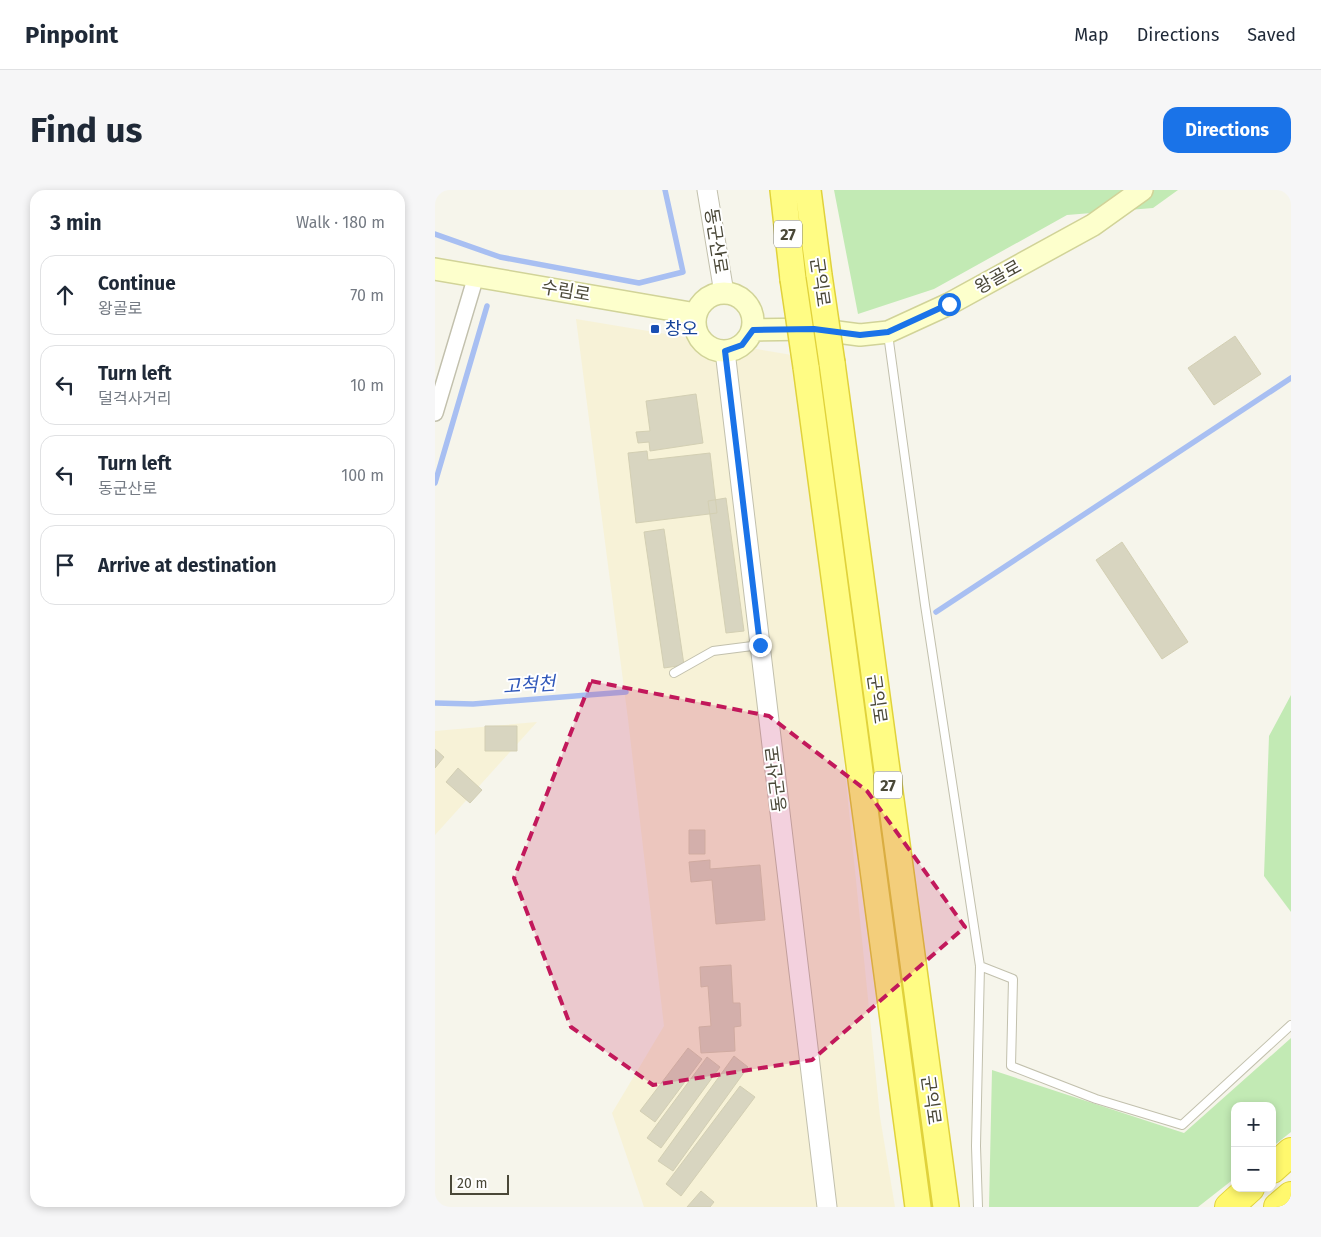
<!DOCTYPE html>
<html lang="en">
<head>
<meta charset="utf-8">
<style>
	body { margin:0; font-family:"Fira Sans","Noto Sans KR",sans-serif; background:#f6f6f7; color:#1f2937 }
	.controls { position:absolute; right:15px; bottom:15px; display:grid; overflow:hidden; border-radius:10px; box-shadow:0 2px 8px #0003 }
	.controls button { width:45px; height:45px; display:grid; place-items:center; padding:0; border:0; border-bottom:1px solid #e0e1e3; background:#fff; color:#1f2937; font:25px sans-serif }
	.scale { position:absolute; left:15px; bottom:12px; width:59px; box-sizing:border-box; padding-left:5px; border:2px solid #4a4838; border-top:0; font-size:14px; line-height:18px; white-space:nowrap; color:#4a4838; -webkit-text-stroke:4px #fff; paint-order:stroke }
	.stop { position:absolute; width:15px; height:15px; margin:-11px; border:4px solid #1a73e8; border-radius:50%; background:#fff }
	.stop.end { background:#1a73e8; border-color:#fff; box-shadow:0 1px 5px #0008 }
	.list { margin:0; padding:0; list-style:none }
	h2 { display:flex; justify-content:space-between; align-items:center; height:65px; margin:0; padding:0 20px; font-size:21px }
	h2 small { font-size:16px; font-weight:400; color:#747a83 }
	.list li { display:grid; grid-template-columns:32px 1fr auto; gap:15px; align-items:center; box-sizing:border-box; height:80px; margin:0 10px 10px; padding:0 10px; border:1px solid #e0e1e3; border-radius:15px }
	.list b { display:block; font-size:19px; white-space:nowrap }
	.list p { margin:0; font-size:16px; white-space:nowrap; color:#747a83 }
	.list em { font-size:16px; font-style:normal; color:#747a83 }
	.icon { flex:none; width:28px; height:28px; fill:none; stroke:currentColor; stroke-width:2; stroke-linecap:round; stroke-linejoin:round }
	.map { position:relative; flex:none; width:856px; height:1017px; overflow:hidden; border-radius:15px }
	header { display:flex; align-items:center; gap:30px; box-sizing:border-box; height:70px; padding:0 25px; background:#fff; border-bottom:1px solid #e0e1e3 }
	header strong { font-size:24px }
	nav { display:flex; gap:28px; margin-inline-start:auto; font-size:18px }
	.intro { display:flex; align-items:center; justify-content:space-between; box-sizing:border-box; height:120px; padding:0 30px }
	h1 { margin:0; font-size:35px }
	.button { padding:12px 22px; border-radius:15px; background:#1a73e8; color:#fff; font-size:18px; font-weight:700 }
	main { display:flex; gap:30px; padding:0 30px }
	aside { flex:1; background:#fff; border-radius:15px; box-shadow:0 2px 8px #0003 }
	.map>svg:first-child { display:block }
	.commercial { fill:#f7f2d7 }
	.green { fill:#c2eab4 }
	.lines { fill:none; stroke-linecap:round; stroke-linejoin:round }
	.stream { stroke:#a8bff2; stroke-width:5.5 }
	.building { fill:#d8d5c0; stroke:#d3cfb3 }
	.service-casing { stroke:#c2c0ad; stroke-width:10 }
	.minor-casing { stroke:#c2c0ad; stroke-width:18 }
	.tertiary-casing { stroke:#c2c0ad; stroke-width:21 }
	.secondary-casing { stroke:#d1d398; stroke-width:24 }
	.trunk-casing { stroke:#e0d23b; stroke-width:28 }
	.motorway-casing { stroke:#e0d23b; stroke-width:30 }
	.service { stroke:#fff; stroke-width:8 }
	.minor { stroke:#fff; stroke-width:15 }
	.tertiary { stroke:#fff; stroke-width:19 }
	.secondary { stroke:#fdffcc; stroke-width:21 }
	.trunk { stroke:#fffc84; stroke-width:25 }
	.motorway { stroke:#fff86d; stroke-width:28 }
	.trunk-bridge-casing { stroke:#e0d23b; stroke-width:28; stroke-linecap:butt }
	.trunk-bridge { stroke:#fffc84; stroke-width:25 }
	.route { stroke:#1a73e8; stroke-width:6 }
	.marked { fill:#c2185b; fill-opacity:0.2; stroke:#c2185b; stroke-width:4; stroke-dasharray:10 6; stroke-linejoin:round }
	.transit-dot { fill:#1a4fb4; stroke:#fff; stroke-width:2 }
	.labels { text-anchor:middle; dominant-baseline:central; stroke-width:4; stroke-linejoin:round; paint-order:stroke }
	.shield { fill:#fff; stroke:#807f74; stroke-width:1 }
	.shield-label { font-size:16px; font-weight:bold; fill:#4a4838 }
	.street-label { font-size:18px; fill:#4a4838; stroke:#fff }
	.transit-label { font-size:18px; fill:#164399; stroke:#fff; text-anchor:start }
	.water-label { font-size:19px; font-style:italic; fill:#2f57b9; stroke:#fff }
</style>
</head>
<body>
<header>
<strong>Pinpoint</strong>
<nav><a>Map</a><a>Directions</a><a>Saved</a></nav>
</header>
<div class="intro"><h1>Find us</h1><a class="button">Directions</a></div>
<main>
<aside>
<h2>3 min<small>Walk · 180 m</small></h2>
<ul class="list">
<li><svg class="icon" aria-label="ahead" viewBox="0 0 24 24"><path d="M12 20V5M6 11l6-6 6 6"/></svg><div><b>Continue</b><p>왕골로</p></div><em>70 m</em></li>
<li><svg class="icon" aria-label="left" viewBox="0 0 24 24"><path d="M17 20v-9H6M10 6l-5 5 5 5"/></svg><div><b>Turn left</b><p>덜걱사거리</p></div><em>10 m</em></li>
<li><svg class="icon" aria-label="left" viewBox="0 0 24 24"><path d="M17 20v-9H6M10 6l-5 5 5 5"/></svg><div><b>Turn left</b><p>동군산로</p></div><em>100 m</em></li>
<li><svg class="icon" aria-label="arrive" viewBox="0 0 24 24"><path d="M6 21V4h12l-3 4 3 4H6"/></svg><div><b>Arrive at destination</b></div></li>
</ul>
</aside>
<div class="map">
<svg width="856" height="1017" viewBox="0 0 856 1017">
	<rect width="100%" height="100%" fill="#f6f5eb"/>
	<path class="commercial" d="M141,129L363,166L391,395L445,927L460,1017H209L177,923L229,836L193,529Z
		M102,532L0,645V541Z"/>
	<path class="green" d="M399,0H743L718,18L632,25L499,99L423,124Z
		M856,505V722L829,686L834,546Z
		M856,848V942L837,957V916H800V988L763,1017H554L557,880L749,943Z"/>
	<g class="lines">
		<path class="stream" d="M0,44L65,67L204,93L248,82L230,0
			M0,293L52,116
			M501,422L856,188
			M0,513L38,514L191,502"/>
	</g>
	<path class="building" d="M800,146L826,184L779,215L753,178Z
		M261,204L268,253L215,261L214,252L203,253L201,242L215,241L211,211Z
		M212,261L213,270L275,263L282,323L201,333L193,263Z
		M291,308L309,441L291,443L273,311Z
		M229,339L249,475L229,478L209,342Z
		M687,352L753,452L727,469L661,370Z
		M50,536H82V561H50Z
		M0,559L9,567L0,578Z
		M23,578L47,600L35,613L11,592Z
		M254,640H270V664H254Z
		M275,670V679L325,675L330,730L281,734L277,690L256,692L254,672Z
		M296,775L298,813H305L306,836L299,837L300,861L266,863L264,837L276,836L273,796L266,797L265,777Z
		M253,858L267,869L220,932L205,921Z
		M299,866L313,877L238,981L223,971Z
		M272,867L285,877L226,958L212,948Z
		M305,896L320,907L246,1006L231,994Z
		M266,1001L279,1012L275,1017H252Z"/>
	<g class="lines">
		<g class="service-casing">
			<path id="service" d="M453,144L490,415L545,776L541,956L543,1017
				M239,483L278,461L325,455
				M545,776L578,789L576,876L661,909L747,935L856,835"/>
		</g>
		<g class="minor-casing">
			<path id="minor" d="M0,223L41,86"/>
		</g>
		<g class="tertiary-casing">
			<path id="tertiary" d="M272,0L289,103
				M290,161L392,1017"/>
		</g>
		<g class="secondary-casing">
			<path id="secondary" d="M0,79L261,124
				M260 132a29 29 0 1 1 58 0a29 29 0 1 1-58 0Z
				M318,140L379,139L425,145L453,142L514,114L658,35L707,0"/>
		</g>
		<g class="trunk-casing">
			<path id="trunk" d="M348,0L358,89
				M373,0L384,85
				M397,173L511,1017
				M371,177L483,1017"/>
		</g>
		<g class="motorway-casing">
			<path id="motorway" d="M837,979L856,962
				M794,1017L815,998
				M843,1017L856,1006"/>
		</g>
		<use href="#service" class="service"/>
		<use href="#minor" class="minor"/>
		<use href="#tertiary" class="tertiary"/>
		<use href="#secondary" class="secondary"/>
		<use href="#trunk" class="trunk"/>
		<use href="#motorway" class="motorway"/>
		<g class="trunk-bridge-casing">
			<path id="trunk-bridge" d="M384,85L397,173
				M358,89L371,177"/>
		</g>
		<use href="#trunk-bridge" class="trunk-bridge"/>
	</g>
	<g class="lines">
		<path class="route" d="M325,455L290,161L307,155L318,140L379,139L425,145L453,142L514,114"/>
	</g>
	<path class="marked" d="M156,491L334,526L432,601L530,737L377,870L218,895L136,837L79,688Z"/>
	<rect class="transit-dot" x="215" y="134" width="10" height="10" rx="2.5"/>
	<g class="labels">
		<g class="shield">
			<rect x="339" y="30.5" width="28" height="27" rx="4"/>
			<rect x="439" y="581.5" width="28" height="27" rx="4"/>
		</g>
		<g class="shield-label">
			<text x="353" y="44">27</text>
			<text x="453" y="595">27</text>
		</g>
		<g class="street-label">
			<text transform="translate(281 51) rotate(81)">동군산로</text>
			<text transform="translate(563 87) rotate(-29)">왕골로</text>
			<text transform="translate(385 92) rotate(82)">군익로</text>
			<text transform="translate(131 101) rotate(10)">수림로</text>
			<text transform="translate(442 509) rotate(82)">군익로</text>
			<text transform="translate(341 589) rotate(-97)">동군산로</text>
			<text transform="translate(496 910) rotate(82)">군익로</text>
		</g>
		<g class="transit-label">
			<text x="230" y="139">창오</text>
		</g>
		<g class="water-label">
			<text transform="translate(94 495) rotate(-4)">고척천</text>
		</g>
	</g>
</svg>
<div class="controls">
<button>+</button>
<button>−</button>
</div>
<div class="scale">20 m</div>
<div class="stop" style="left:514px;top:114px"></div>
<div class="stop end" style="left:325px;top:455px"></div>
</div>
</main>
</body>
</html>
